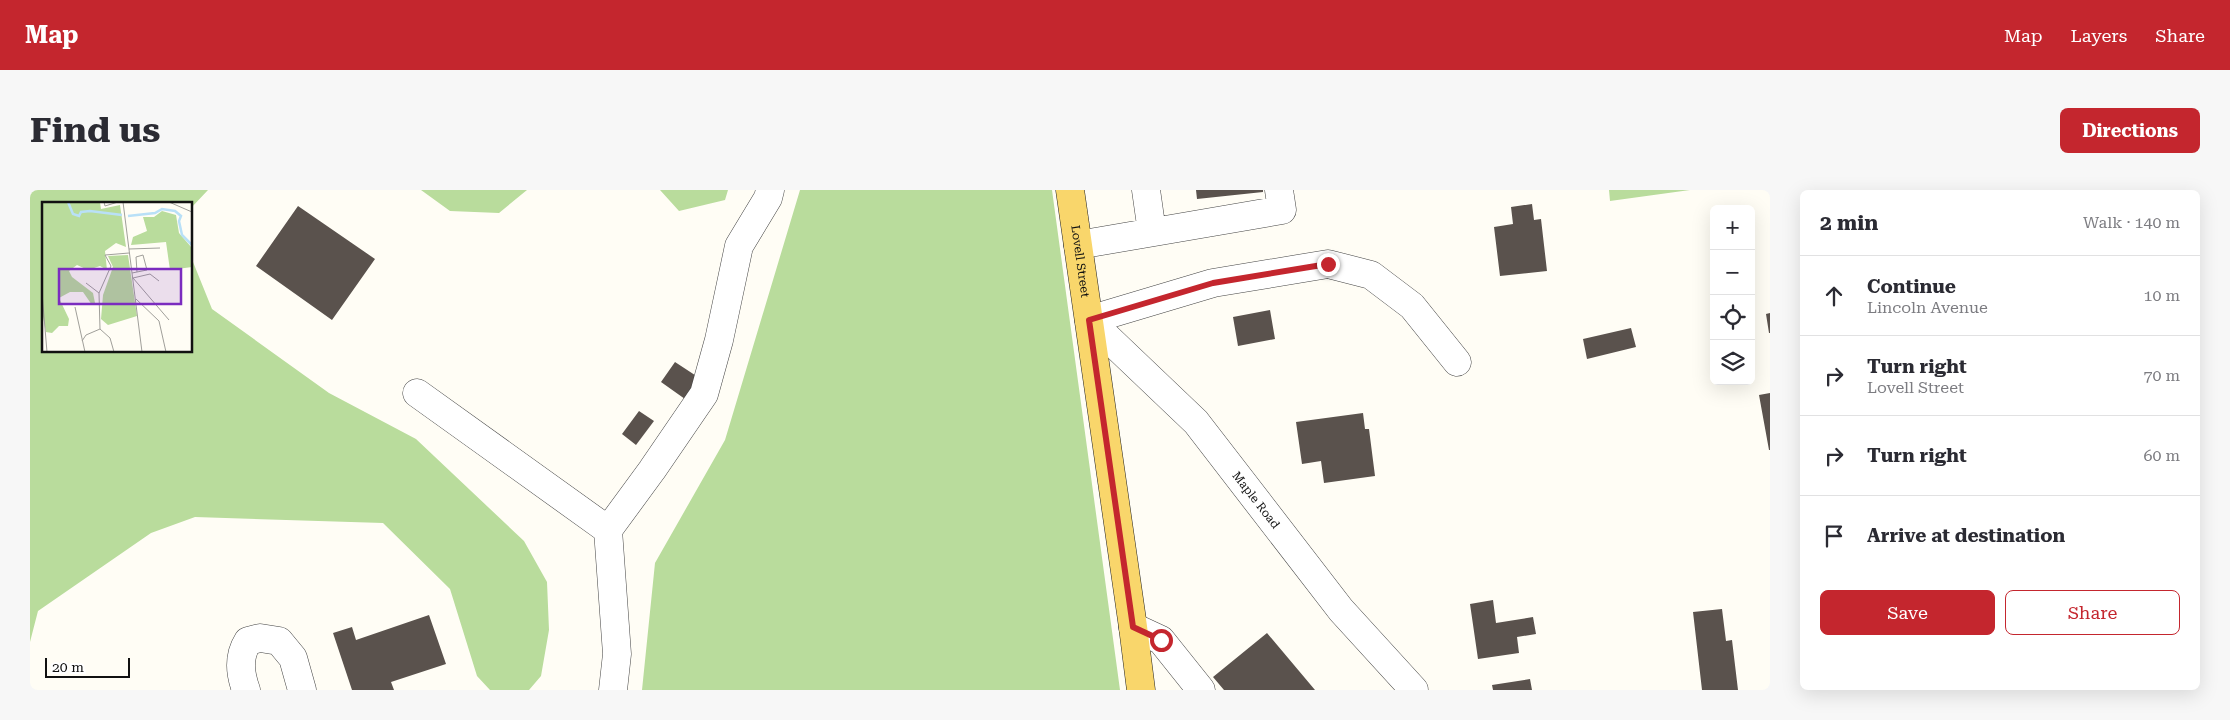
<!DOCTYPE html>
<html lang="en">
<head>
<meta charset="utf-8">
<style>
	body { margin:0; font-family:"Roboto Serif",serif; background:#f7f7f7; color:#2b2b33 }
	.controls { position:absolute; right:15px; top:15px; display:grid; overflow:hidden; border-radius:8px; box-shadow:0 5px 20px #0002 }
	.controls button { width:45px; height:45px; display:grid; place-items:center; padding:0; border:0; border-bottom:1px solid #e1e1e2; background:#fff; color:#2b2b33; font:25px sans-serif }
	.scale { position:absolute; left:15px; bottom:12px; width:85px; box-sizing:border-box; padding-left:5px; border:2px solid #111; border-top:0; font-size:14px; line-height:18px; white-space:nowrap; color:#111; -webkit-text-stroke:4px #fff; paint-order:stroke }
	.stop { position:absolute; width:15px; height:15px; margin:-11px; border:4px solid #c4262e; border-radius:50%; background:#fff }
	.stop.end { background:#c4262e; border-color:#fff; box-shadow:0 1px 5px #0008 }
	.list { margin:0; padding:0; list-style:none }
	h2 { display:flex; justify-content:space-between; align-items:center; height:65px; margin:0; padding:0 20px; font-size:21px }
	h2 small { font-size:16px; font-weight:400; color:#7c7c81 }
	.list li { display:grid; grid-template-columns:32px 1fr auto; gap:15px; align-items:center; box-sizing:border-box; height:80px; padding:0 20px; border-top:1px solid #e1e1e2 }
	.list b { display:block; font-size:19px; white-space:nowrap }
	.list p { margin:0; font-size:16px; white-space:nowrap; color:#7c7c81 }
	.list em { font-size:16px; font-style:normal; color:#7c7c81 }
	.actions { display:flex; gap:10px; padding:15px 20px }
	.actions a { flex:1; padding:11px 0; border:1px solid #c4262e; border-radius:8px; text-align:center; font-size:18px; color:#c4262e }
	.actions .main { background:#c4262e; color:#fff }
	.icon { flex:none; width:28px; height:28px; fill:none; stroke:currentColor; stroke-width:2; stroke-linecap:round; stroke-linejoin:round }
	.map { position:relative; flex:none; width:1740px; height:500px; overflow:hidden; border-radius:8px }
	header { display:flex; align-items:center; gap:30px; box-sizing:border-box; height:70px; padding:0 25px; background:#c4262e; color:#fff }
	header strong { font-size:24px }
	nav { display:flex; gap:28px; margin-inline-start:auto; font-size:18px }
	.intro { display:flex; align-items:center; justify-content:space-between; box-sizing:border-box; height:120px; padding:0 30px }
	h1 { margin:0; font-size:35px }
	.button { padding:12px 22px; border-radius:8px; background:#c4262e; color:#fff; font-size:18px; font-weight:700 }
	main { display:flex; gap:30px; padding:0 30px }
	aside { flex:1; background:#fff; border-radius:8px; box-shadow:0 5px 20px #0002 }
	.map>svg:first-child { display:block }
	.forest { fill:#b9dc9c }
	.building { fill:#5a524d }
	.lines { fill:none; stroke-linecap:round; stroke-linejoin:round }
	.minor-casing { stroke:#444; stroke-width:29 }
	.major-casing { stroke:#222; stroke-width:29 }
	.minor { stroke:#fff; stroke-width:28 }
	.major { stroke:#f9d66b; stroke-width:28 }
	.route { stroke:#c4262e; stroke-width:6 }
	.labels { text-anchor:middle; dominant-baseline:central; stroke-width:5; stroke-linejoin:round; paint-order:stroke }
	.street-label { font-size:12px; fill:#111; stroke:#fff }
	.inset-river { fill:none; stroke:#b9e0f7; stroke-width:2.5 }
	.inset-road { fill:none; stroke:#a09f9a; stroke-width:1 }
	.view { fill:#7b2cbf; fill-opacity:0.15; stroke:#7b2cbf; stroke-width:2.5 }
	.inset-edge { fill:none; stroke:#111; stroke-width:2.5 }
</style>
</head>
<body>
<header>
<strong>Map</strong>
<nav><a>Map</a><a>Layers</a><a>Share</a></nav>
</header>
<div class="intro"><h1>Find us</h1><a class="button">Directions</a></div>
<main>
<div class="map">
<svg width="1740" height="500" viewBox="0 0 1740 500">
	<rect width="100%" height="100%" fill="#fffdf5"/>
	<path class="forest" d="M0,0H178L161,18V14H14V161H161V67L182,119L299,203L386,249L494,351L517,392L519,440L511,486L499,500H460L447,486L420,399L353,333L165,327L121,343L8,421L0,452Z
		M391,0H497L469,23L420,21Z
		M630,0H698L695,10L649,21Z
		M770,0H1022L1090,500H612L625,373L695,250Z
		M1579,0H1660L1580,11Z"/>
	<path class="building" d="M1166,0H1233V2L1167,9Z
		M1502,14L1504,30L1511,29L1517,81L1470,86L1464,37L1483,34L1481,17Z
		M268,16L345,69L302,130L226,76Z
		M1240,120L1245,149L1208,156L1203,127Z
		M1740,123V143H1739L1736,124Z
		M1601,138L1606,157L1557,169L1553,149Z
		M645,172L677,193L662,214L631,192Z
		M1740,203V260H1739L1729,205Z
		M609,221L624,231L606,255L592,244Z
		M1333,223L1335,239H1339L1345,286L1294,293L1291,271L1272,274L1266,232Z
		M1463,410L1466,433L1503,427L1506,444L1487,447L1489,463L1448,469L1440,414Z
		M1692,419L1696,451L1702,450L1708,500H1672L1663,422Z
		M399,425L416,474L361,492L364,500H322L303,443L322,437L326,450Z
		M1237,443L1285,500H1194L1183,487Z
		M1500,489L1502,500H1463L1462,495Z"/>
	<g class="lines">
		<g class="minor-casing">
			<path id="minor" d="M1116,0L1122,42
				M1048,55L1252,20L1249,0
				M387,203L578,340L587,464L583,500
				M578,340L622,280L674,204L689,150L709,56L738,8L740,0
				M1103,437L1131,450L1171,500
				M216,500C210,483 208,467 218,451L230,448L249,451L263,468L272,500
				M1384,500L1311,420L1166,232L1059,130L1183,93L1298,74L1341,85L1382,116L1427,172"/>
		</g>
		<g class="major-casing">
			<g id="major">
				<path id="s1" d="M1040,0L1103,437L1111,500"/>
			</g>
		</g>
		<use href="#minor" class="minor"/>
		<use href="#major" class="major"/>
	</g>
	<g class="lines">
		<path class="route" d="M1131,450L1103,437L1059,130L1183,93L1298,74"/>
	</g>
	<g class="labels">
		<g class="street-label">
			<text stroke="none"><textPath href="#s1" startOffset="72">Lovell Street</textPath></text>
			<text transform="translate(1226 310) rotate(52)">Maple Road</text>
		</g>
	</g>
	<g transform="translate(12 12)">
		<rect width="150" height="150" fill="#fffdf5"/>
		<path d="M0,0H58L59,7L78,3L84,45L74,41L63,49L65,68L58,64L46,68L35,63L27,69L30,75L51,91L53,101L50,103L41,90H28L17,96L27,117L26,124H17L10,131L4,130L0,109ZM120,9L134,13L137,31L150,46V65L128,68L124,40L89,43L91,35L105,29L101,15H112ZM86,53L95,114L66,123L59,117L61,93L71,65L66,54Z" fill="#b9dc9c"/>
		<path class="inset-river" d="M26,0L31,12L37,14L39,10L48,9L80,13M86,14L113,11L120,7L133,9L139,14L137,19L140,33L150,43"/>
		<path class="inset-road" d="M62,0L63,4L76,0M81,0L100,150M127,0L150,10M87,47L118,46M90,71L105,68L101,53L94,55L95,70M117,79L108,72L91,76L127,118M44,81L57,91L58,127M0,91L5,150M57,91L69,64L63,53L87,51M94,97L117,119L124,150M33,105L43,150M40,139L44,133L58,127L68,136L72,150"/>
		<path class="view" d="M17,67H139V102H17Z"/>
		<rect width="150" height="150" class="inset-edge"/>
	</g>
</svg>
<div class="controls">
<button>+</button>
<button>−</button>
<button><svg class="icon" aria-label="locate" viewBox="0 0 24 24"><circle cx="12" cy="12" r="6"/><path d="M12 2v4M12 18v4M2 12h4M18 12h4"/></svg></button>
<button><svg class="icon" aria-label="layers" viewBox="0 0 24 24"><path d="M12 4l9 5-9 5-9-5zM3 14l9 5 9-5"/></svg></button>
</div>
<div class="scale">20 m</div>
<div class="stop" style="left:1131px;top:450px"></div>
<div class="stop end" style="left:1298px;top:74px"></div>
</div>
<aside>
<h2>2 min<small>Walk · 140 m</small></h2>
<ul class="list">
<li><svg class="icon" aria-label="ahead" viewBox="0 0 24 24"><path d="M12 20V5M6 11l6-6 6 6"/></svg><div><b>Continue</b><p>Lincoln Avenue</p></div><em>10 m</em></li>
<li><svg class="icon" aria-label="right" viewBox="0 0 24 24"><path d="M7 20v-9h11M14 6l5 5-5 5"/></svg><div><b>Turn right</b><p>Lovell Street</p></div><em>70 m</em></li>
<li><svg class="icon" aria-label="right" viewBox="0 0 24 24"><path d="M7 20v-9h11M14 6l5 5-5 5"/></svg><div><b>Turn right</b></div><em>60 m</em></li>
<li><svg class="icon" aria-label="arrive" viewBox="0 0 24 24"><path d="M6 21V4h12l-3 4 3 4H6"/></svg><div><b>Arrive at destination</b></div></li>
</ul>
<div class="actions"><a class="main">Save</a><a>Share</a></div>
</aside>
</main>
</body>
</html>
